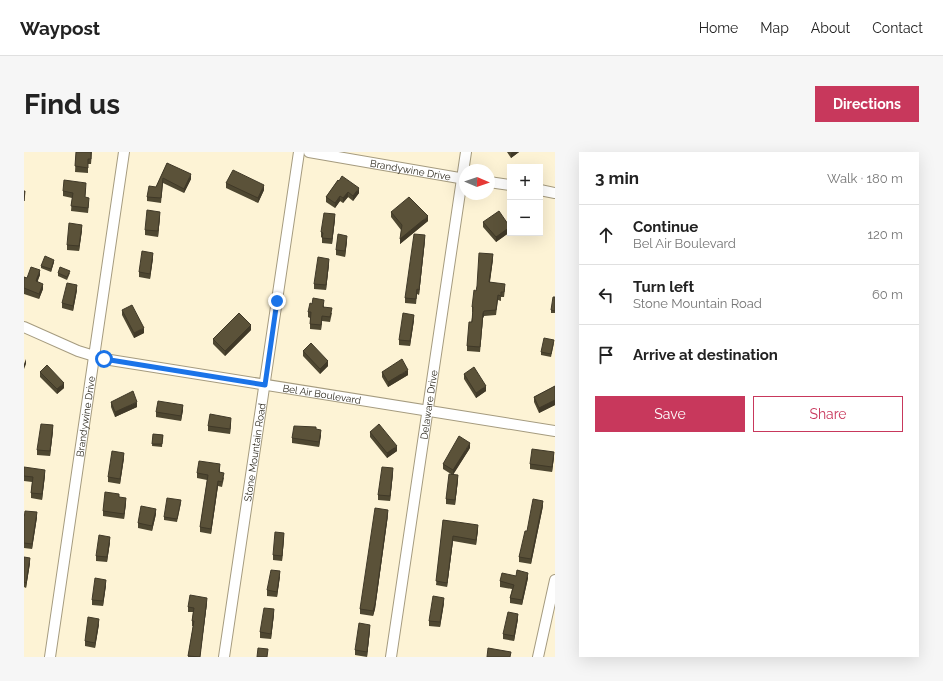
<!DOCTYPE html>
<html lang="en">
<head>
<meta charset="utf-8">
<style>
	body { margin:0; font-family:Raleway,sans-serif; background:#f6f6f6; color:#222 }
	.controls { position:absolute; right:12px; top:12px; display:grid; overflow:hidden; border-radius:0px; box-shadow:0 4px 16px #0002 }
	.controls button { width:36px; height:36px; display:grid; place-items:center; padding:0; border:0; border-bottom:1px solid #e0e0e0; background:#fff; color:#222; font:20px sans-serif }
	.compass { position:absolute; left:435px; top:12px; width:36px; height:36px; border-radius:50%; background:#fff; box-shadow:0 4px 16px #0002; rotate:92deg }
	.stop { position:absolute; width:12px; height:12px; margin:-9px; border:3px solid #1a73e8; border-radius:50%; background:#fff }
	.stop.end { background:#1a73e8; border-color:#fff; box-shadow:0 1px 4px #0008 }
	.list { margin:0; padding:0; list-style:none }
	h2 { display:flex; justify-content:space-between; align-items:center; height:52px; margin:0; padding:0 16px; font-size:17px }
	h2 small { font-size:13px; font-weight:400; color:#767676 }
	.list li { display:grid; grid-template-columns:26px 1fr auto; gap:12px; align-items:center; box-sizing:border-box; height:60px; padding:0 16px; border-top:1px solid #e0e0e0 }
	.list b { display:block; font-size:15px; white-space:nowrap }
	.list p { margin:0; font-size:13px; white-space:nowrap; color:#767676 }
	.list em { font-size:13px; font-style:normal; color:#767676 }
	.actions { display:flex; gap:8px; padding:12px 16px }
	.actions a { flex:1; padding:9px 0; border:1px solid #c8385c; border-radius:0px; text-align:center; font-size:14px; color:#c8385c }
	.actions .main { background:#c8385c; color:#fff }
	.icon { flex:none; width:22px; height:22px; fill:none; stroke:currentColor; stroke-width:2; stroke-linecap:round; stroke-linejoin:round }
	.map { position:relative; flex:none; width:531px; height:505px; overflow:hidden; border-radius:0px }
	header { display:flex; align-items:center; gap:24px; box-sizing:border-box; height:56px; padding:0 20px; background:#fff; border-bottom:1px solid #e0e0e0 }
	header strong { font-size:19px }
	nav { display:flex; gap:22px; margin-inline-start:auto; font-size:14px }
	.intro { display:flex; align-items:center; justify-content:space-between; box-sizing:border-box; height:96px; padding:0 24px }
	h1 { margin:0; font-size:28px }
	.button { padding:10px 18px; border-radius:0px; background:#c8385c; color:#fff; font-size:14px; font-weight:700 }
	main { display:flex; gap:24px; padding:0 24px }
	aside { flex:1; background:#fff; border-radius:0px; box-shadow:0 4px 16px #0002 }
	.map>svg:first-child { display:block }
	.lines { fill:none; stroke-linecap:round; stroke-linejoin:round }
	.minor-casing { stroke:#a59b7f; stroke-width:12 }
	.minor { stroke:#fff; stroke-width:10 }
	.wall { fill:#4e4731 }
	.shaded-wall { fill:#403928 }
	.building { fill:#5b5239; stroke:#403928 }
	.route { stroke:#1a73e8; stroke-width:5 }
	.labels { text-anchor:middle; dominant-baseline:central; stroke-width:4; stroke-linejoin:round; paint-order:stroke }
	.street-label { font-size:10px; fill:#2d291e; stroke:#fff }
</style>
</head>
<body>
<header>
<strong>Waypost</strong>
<nav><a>Home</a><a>Map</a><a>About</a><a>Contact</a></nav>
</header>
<div class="intro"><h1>Find us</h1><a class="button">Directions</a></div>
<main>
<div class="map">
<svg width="531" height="505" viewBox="0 0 531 505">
	<rect width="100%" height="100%" fill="#fdf3d5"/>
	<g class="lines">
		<g class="minor-casing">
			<g id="minor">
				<path id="s1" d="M285,0L441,27"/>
				<path d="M465,30L486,33"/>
				<path d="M516,38L531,41"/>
				<path id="s2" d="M0,175L54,199L80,207L531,279"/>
				<path id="s3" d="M26,505L100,0"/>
				<path id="s4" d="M200,505L275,0"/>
				<path id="s5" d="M367,505L442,0"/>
				<path d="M514,505L531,428"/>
			</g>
		</g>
		<use href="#minor" class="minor"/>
	</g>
	<path class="wall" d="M52,0H68L67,12H64V21L51,20Z
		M483,0H495L487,6Z
		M143,11L167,27L160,41L139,31L137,51L123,49V45L132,35Z
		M314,28L335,41L329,49L324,45L319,51L316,49L311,56L302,50V45Z
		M202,31L240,38L234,51L202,36Z
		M62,36L61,45L65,51L64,61L47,59L48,46L39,44V39Z
		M367,60L404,69L376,92L377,78L367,65Z
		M136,65L134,85L121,83V78Z
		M311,67L308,92L298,91V85H297V80Z
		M459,70L486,74V80L472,90L459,75Z
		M58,78L55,99L43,98V93Z
		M401,88L395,143L393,142L392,152L381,151V146Z
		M323,89L321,105L312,103V98Z
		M129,106L126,127L115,125V120Z
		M469,107L466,130L481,137L480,145H477V149L474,148L472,163L460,164L459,166L456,200L443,199V194L449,160H448V155L452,139Z
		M30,110L27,120L17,116V114Z
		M305,112L302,138L290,137V132Z
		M34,121H46L43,128L34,124Z
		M16,123L13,129L19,137L15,147L0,142V125L3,126Z
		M53,138L49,159L38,156V151Z
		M531,145V161H527V158Z
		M300,153V155L308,161L306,170L298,169L297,178L286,177V166L284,165V160Z
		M98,158L120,181L110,186L98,163Z
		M390,168L386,194L375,193V188Z
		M227,178L201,204L189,192V187Z
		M530,191L527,205L517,203V200Z
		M279,199L304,214L296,222L279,204Z
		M16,220L40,236L33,242L16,225Z
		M358,220L384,223L364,235L358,225Z
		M440,222L462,239L452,246L440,227Z
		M531,234V253L515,261L510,250V245Z
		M87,250L113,255L91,265L87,255Z
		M159,258L157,269L132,265V260Z
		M207,271L206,282L184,279V274Z
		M29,279L26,304L13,303V298Z
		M346,280L373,299L363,306L346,285Z
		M129,282L139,283L138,295L128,294Z
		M297,283L295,295L268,291V286Z
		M446,296L429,322L434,328L431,353L422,352V347L427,322L419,317V312Z
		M530,305L528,320L506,317V312Z
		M100,306L96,332L84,330V325Z
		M196,317V320L200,326L198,335L194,334L187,382L176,380V375L183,328L173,326V321Z
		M0,318L21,323L18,348L7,346V341L8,330L0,329Z
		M369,321L366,349L354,348V343Z
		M95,345L102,351L100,367L79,364V359Z
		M157,351L153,370L140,368V365Z
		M519,354L507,412L495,410V405L503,379Z
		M132,362L128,379L114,376V371Z
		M364,363L351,457L349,464L336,462V457Z
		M13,365L8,397L0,396V367Z
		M419,368L454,378L452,393L429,389L423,435L412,433Z
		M260,386L258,409L249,408V403Z
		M86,390L83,410L72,409V404Z
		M0,405L6,411L2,436L0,435Z
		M256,424L253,445L243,444V438Z
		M492,424L504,426L498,453L486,451V446L488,437L476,435V429Z
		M82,433L79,454L68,453V448Z
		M183,451L176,505H164L169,474H168V469L169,460H164V455Z
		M420,451L416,475L405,474V469Z
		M250,462L247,487L236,486V480Z
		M494,467L490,489L479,487V482Z
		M75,472L71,496L61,494V489Z
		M346,478L343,505L331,503V498Z"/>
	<path class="shaded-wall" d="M489,0H495L487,6V1Z
		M167,22V27L160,41V37Z
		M240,33V38L234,51V46Z
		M335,36V41L329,49V44Z
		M324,40V45L319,51V46Z
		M316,44V49L311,56V51Z
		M136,60V65L134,85V79Z
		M311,62V67L308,92V87Z
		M404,64V69L376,92V87Z
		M58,73V78L55,99V94Z
		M486,75V80L472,90V85Z
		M401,83V88L395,143V138Z
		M323,84V89L321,105V99Z
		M129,101V106L126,127V122Z
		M469,102V107L465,135V130Z
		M305,107V112L302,138V133Z
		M30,108V110L27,120V117Z
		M16,118V123L12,134V129Z
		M19,132V137L15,147V142Z
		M53,133V138L49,159V154Z
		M460,159V164L459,166L456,200L459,161Z
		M390,163V168L386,194V189Z
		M298,164V169L297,178V173Z
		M227,173V178L201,204V199Z
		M120,176V181L110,186V181Z
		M2,207V212L0,217V212Z
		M304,209V214L296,222V217Z
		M384,218V223L364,235V230Z
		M40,231V236L33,242V237Z
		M462,234V239L452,246V241Z
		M531,248V253L515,261V256Z
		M113,250V255L91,265V260Z
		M159,253V258L157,269V264Z
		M207,266V271L206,282V277Z
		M29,273V279L26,304V299Z
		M297,278V283L295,295V290Z
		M446,291V296L429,323V318Z
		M373,294V299L363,306V301Z
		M530,300V305L528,320V315Z
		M100,301V306L96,332V327Z
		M369,316V321L366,349V344Z
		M21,318V323L18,348V342Z
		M434,323V328L431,353V348Z
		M194,329V334L187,382V377Z
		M102,346V351L100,367V362Z
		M519,349V354L507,412V407Z
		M132,357V362L128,379V374Z
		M364,358V363L351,457L349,464V459Z
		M13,360V365L8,397V392Z
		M454,373V378L452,393V388Z
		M260,381V386L258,409V404Z
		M429,384V389L423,435V431Z
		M86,385V390L83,410V405Z
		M6,406V411L2,436V431Z
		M256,419V424L253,445V440Z
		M504,421V426L498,453V448Z
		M82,428V433L79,454V449Z
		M183,446V451L176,505Z
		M420,446V451L416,475V470Z
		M250,457V462L247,487V482Z
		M494,462V467L490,489V484Z
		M75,467V472L71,496V491Z
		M346,473V478L343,505V500Z"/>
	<path class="building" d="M52,0H67V7H64V16L51,14Z
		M143,11L167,22L160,37L139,26L137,46L123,45L125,34L132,35Z
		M209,18L240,33L234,46L202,31Z
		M318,24L335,36L329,44L324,40L319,46L316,44L311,51L302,45L314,28L315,29Z
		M40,28L62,31L61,45L65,46L64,56L47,54L49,41L39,39Z
		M0,39H1L0,49Z
		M385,45L404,64L376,87L378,73L367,60Z
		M123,58L136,60L134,79L121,78Z
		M475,59L486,75L472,85L459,70Z
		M300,61L311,62L308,87L298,86L299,81L297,80Z
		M45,71L58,73L55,94L43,93Z
		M314,82L323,84L321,99L312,98Z
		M390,82L401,83L395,138L393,137L392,147L381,146Z
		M118,99L129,101L126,122L115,120Z
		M455,101L469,102L465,130L481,132L480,140H477V144L474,143L472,158L460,159L459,161L456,195L443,194L445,170H448L449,155H448L450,138L452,139L453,134Z
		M21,104L30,108L27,117L17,114Z
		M294,105L305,107L302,133L290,132Z
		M7,115L16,118L12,129L19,132L15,142L0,136V125L3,126Z
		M36,115L46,119L43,125L34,121Z
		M43,131L53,133L49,154L38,151Z
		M529,145H531V159L527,158Z
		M289,146L300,148L299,155L308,156L306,165L298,164L297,173L286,172L287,160H284L286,151L288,152Z
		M108,153L120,176L110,181L98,158Z
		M215,161L227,173L201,199L189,187Z
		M379,161L390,163L386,189L375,188Z
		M520,186L530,188L527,202L517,200Z
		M287,191L304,209L296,217L279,199Z
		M378,207L384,218L364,230L358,220Z
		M23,213L40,231L33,237L16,220Z
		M450,215L462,234L452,241L440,222Z
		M531,234V248L515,256L510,245Z
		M109,239L113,250L91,260L87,250Z
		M134,249L159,253L157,264L132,260Z
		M186,262L207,266L206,277L184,274Z
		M17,272L29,273L26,299L13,298Z
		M355,272L373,294L363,301L346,280Z
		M270,274L292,275V277L297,278L295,290L268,286Z
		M129,282L139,283L138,292H128Z
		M435,284L446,291L429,318L419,312Z
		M508,297L530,300L528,315L506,312Z
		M88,299L100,301L96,327L84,325Z
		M175,309L196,312L195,320L200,321L198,330L194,329L187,377L176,375L184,323L173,321Z
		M0,315L21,318L18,342L7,341L9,325L0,324Z
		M358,315L369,316L366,344L354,343Z
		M425,322L434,323L431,348L422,347Z
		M81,340L95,342V345L102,346L100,362L79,359Z
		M143,346L157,348L153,367L140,365Z
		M509,347L519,349L507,407L495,405L501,379H503Z
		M117,354L132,357L128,374L114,371Z
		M351,356L364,358L351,452L349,459L336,457Z
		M1,359L13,360L8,392L0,391V367Z
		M419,368L454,373L452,388L429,384L423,431L412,429Z
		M251,380L260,381L258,404L249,403Z
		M75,383L86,385L83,405L72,404Z
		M0,405L6,406L2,431L0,430Z
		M247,418L256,419L253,440L243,438Z
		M493,418L504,421L498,448L486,446L490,433L476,429L478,421L492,424Z
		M71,426L82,428L79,449L68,448Z
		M166,443L183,446L176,505L164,504L170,469H168L170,456L164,455Z
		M409,444L420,446L416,470L405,469Z
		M240,456L250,457L247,482L236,480Z
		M484,460L494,462L490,484L479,482Z
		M64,465L75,467L71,491L61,489Z
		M335,471L346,473L343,500L331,498Z
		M234,496L244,497L243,505H233Z
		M464,496L487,500L486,505H463Z"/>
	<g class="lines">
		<path class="route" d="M80,207L241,233L253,149"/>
	</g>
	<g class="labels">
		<g class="street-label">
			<text stroke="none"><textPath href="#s1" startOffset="103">Brandywine Drive</textPath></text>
			<text stroke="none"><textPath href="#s2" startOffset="307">Bel Air Boulevard</textPath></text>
			<text stroke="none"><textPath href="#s5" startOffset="255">Delaware Drive</textPath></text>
			<text stroke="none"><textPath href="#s3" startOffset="243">Brandywine Drive</textPath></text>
			<text stroke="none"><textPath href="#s4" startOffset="207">Stone Mountain Road</textPath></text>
		</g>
	</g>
</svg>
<div class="controls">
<button>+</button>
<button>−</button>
</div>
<svg class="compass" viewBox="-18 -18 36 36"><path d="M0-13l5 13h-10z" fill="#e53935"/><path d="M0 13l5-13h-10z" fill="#767676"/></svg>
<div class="stop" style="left:80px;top:207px"></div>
<div class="stop end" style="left:253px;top:149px"></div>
</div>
<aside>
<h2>3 min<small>Walk · 180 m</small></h2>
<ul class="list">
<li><svg class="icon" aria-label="ahead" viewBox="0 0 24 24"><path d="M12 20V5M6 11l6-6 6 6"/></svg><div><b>Continue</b><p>Bel Air Boulevard</p></div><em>120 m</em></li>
<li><svg class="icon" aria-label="left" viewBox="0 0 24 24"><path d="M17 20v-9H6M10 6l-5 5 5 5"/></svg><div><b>Turn left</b><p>Stone Mountain Road</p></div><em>60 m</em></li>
<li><svg class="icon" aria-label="arrive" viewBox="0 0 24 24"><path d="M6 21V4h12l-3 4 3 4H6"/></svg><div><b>Arrive at destination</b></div></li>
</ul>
<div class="actions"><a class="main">Save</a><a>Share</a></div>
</aside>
</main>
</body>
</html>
